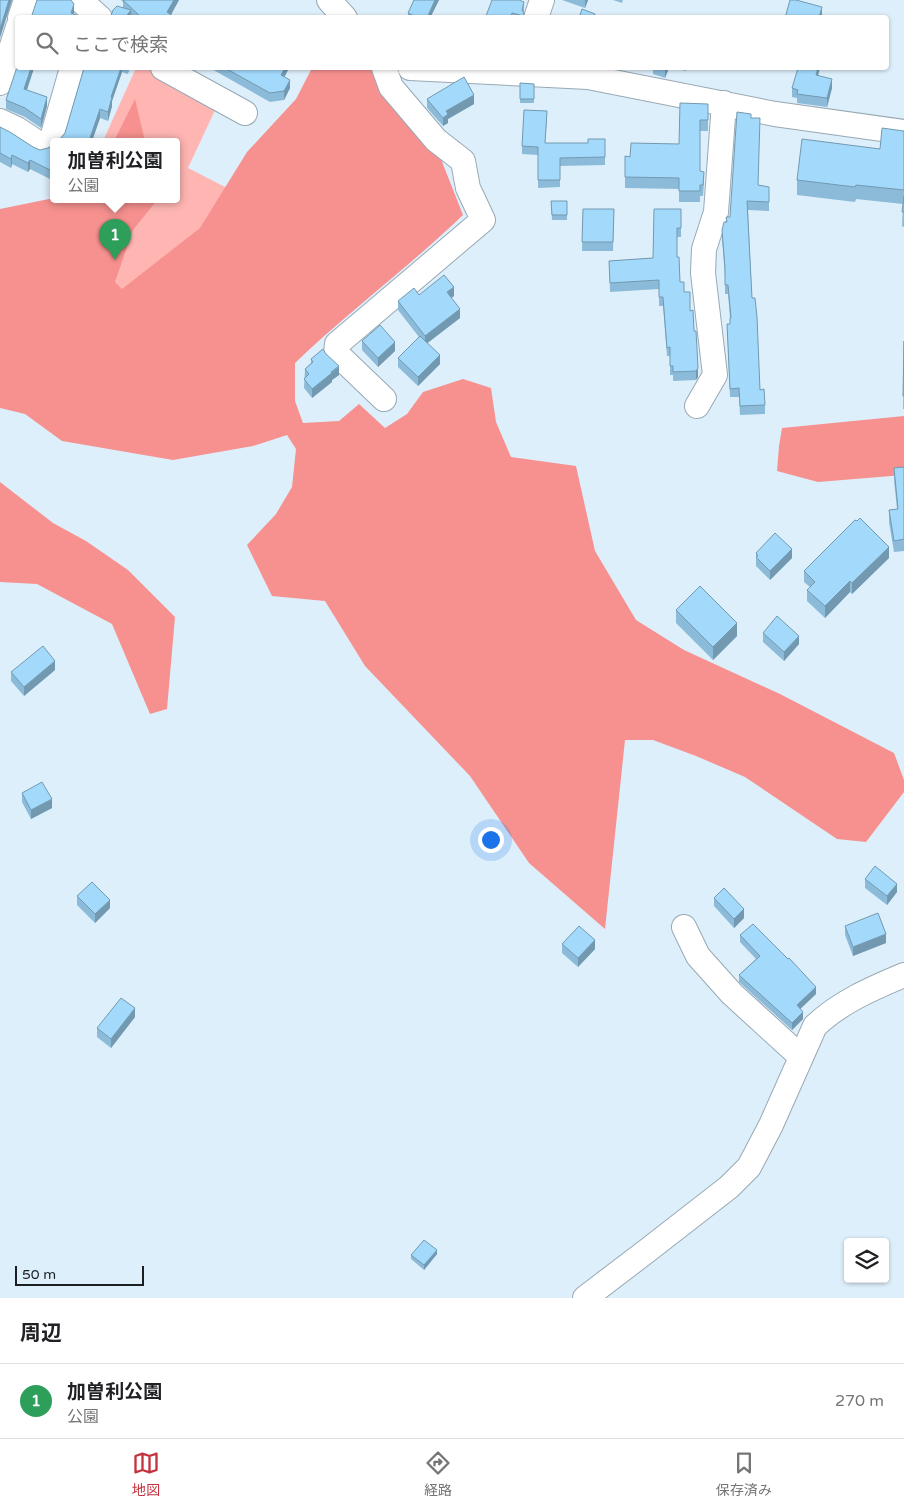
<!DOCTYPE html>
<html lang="ja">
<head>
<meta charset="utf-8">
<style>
	body { margin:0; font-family:"Varela Round","Noto Sans JP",sans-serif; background:#f2f2f2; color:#202124 }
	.controls { position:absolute; right:15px; bottom:15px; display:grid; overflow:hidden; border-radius:5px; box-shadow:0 1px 4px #0004 }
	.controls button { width:45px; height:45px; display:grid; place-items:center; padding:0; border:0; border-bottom:1px solid #e0e0e0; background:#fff; color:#202124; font:25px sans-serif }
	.scale { position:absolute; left:15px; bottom:12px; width:129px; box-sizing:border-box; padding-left:5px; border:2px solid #191f23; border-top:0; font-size:14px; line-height:18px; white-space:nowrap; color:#191f23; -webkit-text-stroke:4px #ddeffb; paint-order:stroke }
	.you { position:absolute; left:490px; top:839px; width:18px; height:18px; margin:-12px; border:4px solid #fff; border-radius:50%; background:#1a73e8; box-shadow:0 0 0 8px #1a73e833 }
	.badge { display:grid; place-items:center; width:32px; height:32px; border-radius:50%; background:#c3333f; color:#fff; font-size:16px; font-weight:700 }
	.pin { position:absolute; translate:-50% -41px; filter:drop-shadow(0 1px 2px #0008) }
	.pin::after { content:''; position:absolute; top:26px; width:18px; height:15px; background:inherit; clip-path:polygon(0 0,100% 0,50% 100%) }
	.popup { position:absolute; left:50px; top:138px; width:130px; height:65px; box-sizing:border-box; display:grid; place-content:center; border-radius:5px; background:#fff; filter:drop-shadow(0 1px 4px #0005); font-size:16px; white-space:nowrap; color:#757577 }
	.popup b { font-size:19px; color:#202124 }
	.popup::after { content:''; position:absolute; left:50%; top:100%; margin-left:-10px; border:10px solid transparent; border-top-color:#fff }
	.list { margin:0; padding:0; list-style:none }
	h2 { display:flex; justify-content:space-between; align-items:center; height:65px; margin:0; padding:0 20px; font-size:21px }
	h2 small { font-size:16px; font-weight:400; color:#757577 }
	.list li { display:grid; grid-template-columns:32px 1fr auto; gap:15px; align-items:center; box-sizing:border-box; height:75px; padding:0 20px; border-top:1px solid #e0e0e0 }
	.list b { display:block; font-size:19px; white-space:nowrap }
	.list p { margin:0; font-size:16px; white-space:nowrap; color:#757577 }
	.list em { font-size:16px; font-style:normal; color:#757577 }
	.icon { flex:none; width:28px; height:28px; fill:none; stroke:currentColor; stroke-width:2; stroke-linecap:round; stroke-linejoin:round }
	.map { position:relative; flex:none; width:904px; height:1298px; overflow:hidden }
	.search { position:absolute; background:#fff; box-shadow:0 1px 4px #0004; left:15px; right:15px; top:15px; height:55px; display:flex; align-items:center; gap:12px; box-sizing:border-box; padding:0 18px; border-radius:5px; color:#757577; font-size:19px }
	.sheet { height:140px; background:#fff }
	nav { display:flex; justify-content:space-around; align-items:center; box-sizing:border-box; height:70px; border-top:1px solid #e0e0e0; background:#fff; font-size:14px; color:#757577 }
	nav a { display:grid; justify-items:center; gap:2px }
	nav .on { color:#c3333f }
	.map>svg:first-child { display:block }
	.green { fill:#ffb6b3 }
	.forest { fill:#f6918f }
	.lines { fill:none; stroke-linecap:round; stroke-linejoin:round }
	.minor-casing { stroke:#98a9b4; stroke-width:26 }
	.minor { stroke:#fff; stroke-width:24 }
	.wall { fill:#8cbbd9 }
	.shaded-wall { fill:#7299b0 }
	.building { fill:#a3dafc; stroke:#7299b0 }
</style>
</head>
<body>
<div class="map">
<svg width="904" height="1298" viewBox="0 0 904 1298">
	<rect width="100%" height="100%" fill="#ddeffb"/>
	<path class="green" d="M136,68H148L217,106L188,168L229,189L121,392L77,199H176V141H103Z"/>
	<path class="forest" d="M312,68H370L384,86L437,149L463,215C409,267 349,311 295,363V401L303,423L339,421L359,404L385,428L407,414L423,392L463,379L491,388L496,422L511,457L576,466L595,551L636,620L684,650L780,694L894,753L904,780V792L866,842L837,839L745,777L696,756L653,740H625L605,929L529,863L470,776L365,666L325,601L272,596L247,545L276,514L292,487L296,449L287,435L253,446L173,460L62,441L25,414L0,408V209L54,198L158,199L133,230L115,282L122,289L200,228L247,152L296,99Z
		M135,99L145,141H114Z
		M904,416V475L818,482L777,471L779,446L782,428Z
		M0,482L53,523L86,541L128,570L175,617L167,709L150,714L112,624L37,584L0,582Z"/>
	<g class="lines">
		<g class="minor-casing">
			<path id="minor" d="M80,0L100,18
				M329,0L345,18
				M20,18L26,0
				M536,18L542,0
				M163,68L245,113
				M384,68L391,87L436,140L463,161L468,188L483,220L337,344L336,353L384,399
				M410,68L588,77L775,114L904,132
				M0,83L18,27
				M0,121L17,129L41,145L52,138L72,68
				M697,406L715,375L703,273L704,249L716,212L724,103
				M684,927L698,956L732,994L801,1057
				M585,1298L648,1250L729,1187L749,1167L771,1125L815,1026C840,1002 873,988 904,975"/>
		</g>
		<use href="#minor" class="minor"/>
	</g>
	<path class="wall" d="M121,0H179L171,15L176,18H132L131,17V18L123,8V2Z
		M414,0H439L430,18H408V13Z
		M562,0H588L585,8Z
		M613,0H623L622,3Z
		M524,2V18H486V16Z
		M34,68L27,90L47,106L41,128L25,117L6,109V100Z
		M84,68H130L128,74L122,72L112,101V106L108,121L100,118L92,141H58L65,133Z
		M210,68H289L284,77L290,88L284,100L270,102Z
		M653,68H669L665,78L653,74Z
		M674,68H687L686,71Z
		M818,75L832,88L827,107L797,103V98L792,97V88Z
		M520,83L534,84V103H520Z
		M427,99L474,104L448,119V123L443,126L427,108Z
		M708,104V131H700V171L704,183L703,196H700V202H679V189L625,188V156L630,157L679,144Z
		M547,118L545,143H588L605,139V165L560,166V187L538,188V155L522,154V146Z
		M0,127L33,147L40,150L48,148L54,144V181L30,169L28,172L12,164L11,168L0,162Z
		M904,131V227L902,226L903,204L856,199L855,202L797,195V180L880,149Z
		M758,185L769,187V211L748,210L752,298L760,390L765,405V414L740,415L739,397H730L727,324H730V318L728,294H725V276L722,239V230L730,217Z
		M551,201H567V220H552Z
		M583,209H614L613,251H582Z
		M681,209V237H677V257L680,282L690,311L694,331L698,377L696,380L673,381V375H670V356H667L663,306H659V289L610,292L609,261L653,258Z
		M419,295L454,296L451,298L460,318L427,343L440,364L418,386L398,367V358L419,337L398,310V301Z
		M362,341L395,351L378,367L362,350Z
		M904,341V409H903Z
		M311,359L339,375L332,380V382L312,398L304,388L305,369L311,363Z
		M904,467V551L894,552L889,522V510L897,509L894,480V468Z
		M756,553L792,558L770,580L756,566Z
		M889,558L852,594L850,592L825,618L807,601V590L810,587L804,582V571Z
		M676,610L737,636L713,660L676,623Z
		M763,633L799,644L784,661L763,642Z
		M55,670L24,696L11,681V672Z
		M22,793L52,808L31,819L22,802Z
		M865,879L897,892L887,905L865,888Z
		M77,896L110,908L95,923L77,905Z
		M714,898L744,918L734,928L714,906Z
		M845,926L886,943L853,956L845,935Z
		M740,935L816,994L800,1009L803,1019L792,1030L739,982V975L756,959L740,942Z
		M562,944L595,949L578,967L562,953Z
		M135,1017L111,1048L97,1037V1028Z
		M437,1254L424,1270L411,1259V1255Z"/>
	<path class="shaded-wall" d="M9,0H12L0,38V29Z
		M174,0H179L169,18L167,12Z
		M435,0H439L430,18H427Z
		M585,0H588L585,8Z
		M74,4V13L73,18L71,13Z
		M822,7V18H819Z
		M131,10V18H125Z
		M31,68H34L24,98V89Z
		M121,68H122V72L112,101V106L108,121V112L111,97Z
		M285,68H289L281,84V75Z
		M666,68H669L665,78V69Z
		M818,68H820L816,84V75Z
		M832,79V88L827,107V98Z
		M290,80V88L284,100V91Z
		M474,95V104L448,119V123L443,126V118L446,111Z
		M47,97V106L41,128V119Z
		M100,109V118L92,141H89Z
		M12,155V164L11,168V159Z
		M30,160V169L28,172V163Z
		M454,287V296L447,301V292Z
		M460,309V318L425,345V336Z
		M395,342V351L378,367V358Z
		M440,355V364L418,386V377Z
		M339,366V375L332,380V382L312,398V389Z
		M698,368V377L696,380V371Z
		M889,547V558L852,594V583Z
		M792,549V558L770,580V571Z
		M850,581V592L825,618V606Z
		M737,623V636L713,660V647Z
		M799,636V644L784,661V652Z
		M55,661V670L24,696V687Z
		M52,799V808L31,819V810Z
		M897,884V892L887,905V896Z
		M110,900V908L95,923V914Z
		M744,909V918L734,928V919Z
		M886,934V943L853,956V947Z
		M595,940V949L578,967V958Z
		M816,987V994L797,1012V1005Z
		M135,1008V1017L111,1048V1039Z
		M803,1012V1019L792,1030V1023Z
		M437,1250V1254L424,1270V1265Z"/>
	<path class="building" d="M0,0H9L0,29Z
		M37,0H71L74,4L71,13L84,18H31Z
		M123,0H174L167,12L176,18H142Z
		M414,0H435L427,18H418L408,13Z
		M492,0H519L524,2L522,10L524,13L523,16L512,13L511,18H488L489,16H486Z
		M790,0H796L822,7L819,18H785Z
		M117,6L131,10L125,18H110L113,10Z
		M582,9L595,14L594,18H579Z
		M18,64V68H31L24,89L47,97L41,119L25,108L6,100Z
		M84,68H121L111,97H112L108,112L100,109L89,141H58L65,133Z
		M225,68H285L281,75L290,80L284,91L270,93Z
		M798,68H818L816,75L832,79L827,98L797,94L798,90L792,88Z
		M464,77L474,95L446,111L448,114L443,118L427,99Z
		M520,83L534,84V99H520Z
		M680,103L708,104V120H700V171L704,172L703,185H700V191H679V178L625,177V156L630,157L631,143L679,144Z
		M524,110L547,111L545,143H588V139H605V157L560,158V180H538V147L522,146Z
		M737,112L751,114V118H760L758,185L769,187V202L747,201L752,298H755L757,317L760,390L764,389L765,405L740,406L739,388L730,389L727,324H730V318H731L728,285H725V268L722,230L724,222H727L726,217H730Z
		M0,127L10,132L33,147L40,150L48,148L54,144V172L30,160L28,163L12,155L11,159L0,153Z
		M882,128L904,131V190L856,185L855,187L797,180L802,139L880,149Z
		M904,196V212H902Z
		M551,201H567V215H552Z
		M583,209H614L613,242H582Z
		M654,209H681V228H677V257H679L680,282H684V292H690V311L693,310L694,331H696L698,368L696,371L673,372V366H670V347L667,348L663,297H659V280L610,283L609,261L653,258Z
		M444,275L454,287L447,292L460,309L425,336L398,301L414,288L419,295Z
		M380,325L395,342L378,358L362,341Z
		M420,336L440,355L418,377L398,358Z
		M904,341V396H903Z
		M323,349L326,354L339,366L331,372L332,373L312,389L304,379L309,374L305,369L313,362L311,359Z
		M904,467V539L894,541L889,510L898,509L894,468Z
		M860,518L889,547L852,583L850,581L825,606L807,590L815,582L804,571L855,520L857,521Z
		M775,533L792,549L770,571L756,557L758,556L756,553Z
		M700,586L737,623L713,647L676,610Z
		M777,616L799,636L784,652L763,633Z
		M43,646L55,661L24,687L11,672Z
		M42,782L52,799L31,810L22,793Z
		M875,866L897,884L887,896L865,879Z
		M92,882L110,900L95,914L77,896Z
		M724,888L744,909L734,919L714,898Z
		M878,913L886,934L853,947L845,926Z
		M753,924L788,959L789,958L816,987L797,1005L803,1012L792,1023L739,975L760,956L740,935Z
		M579,926L595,940L578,958L562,944Z
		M121,998L135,1008L111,1039L97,1028Z
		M424,1240L437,1250L424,1265L411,1255Z"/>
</svg>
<div class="controls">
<button><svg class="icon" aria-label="layers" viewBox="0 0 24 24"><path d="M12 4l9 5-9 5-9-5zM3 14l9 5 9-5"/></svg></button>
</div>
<div class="scale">50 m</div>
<div class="you"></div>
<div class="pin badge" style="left:115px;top:260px;background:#2e9e5b">1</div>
<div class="popup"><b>加曽利公園</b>公園</div>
<div class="search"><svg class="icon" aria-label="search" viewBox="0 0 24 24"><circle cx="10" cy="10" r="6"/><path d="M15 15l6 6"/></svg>ここで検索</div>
</div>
<section class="sheet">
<h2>周辺<small></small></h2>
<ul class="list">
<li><span class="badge" style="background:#2e9e5b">1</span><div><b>加曽利公園</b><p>公園</p></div><em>270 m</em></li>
</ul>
</section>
<nav>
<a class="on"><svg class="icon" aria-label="map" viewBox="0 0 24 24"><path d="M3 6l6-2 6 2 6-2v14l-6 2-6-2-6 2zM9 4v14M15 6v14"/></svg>地図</a>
<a><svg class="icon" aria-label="directions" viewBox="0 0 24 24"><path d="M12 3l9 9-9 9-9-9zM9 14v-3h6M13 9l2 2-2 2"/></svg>経路</a>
<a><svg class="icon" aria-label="saved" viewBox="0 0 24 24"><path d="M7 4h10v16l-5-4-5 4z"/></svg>保存済み</a>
</nav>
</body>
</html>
